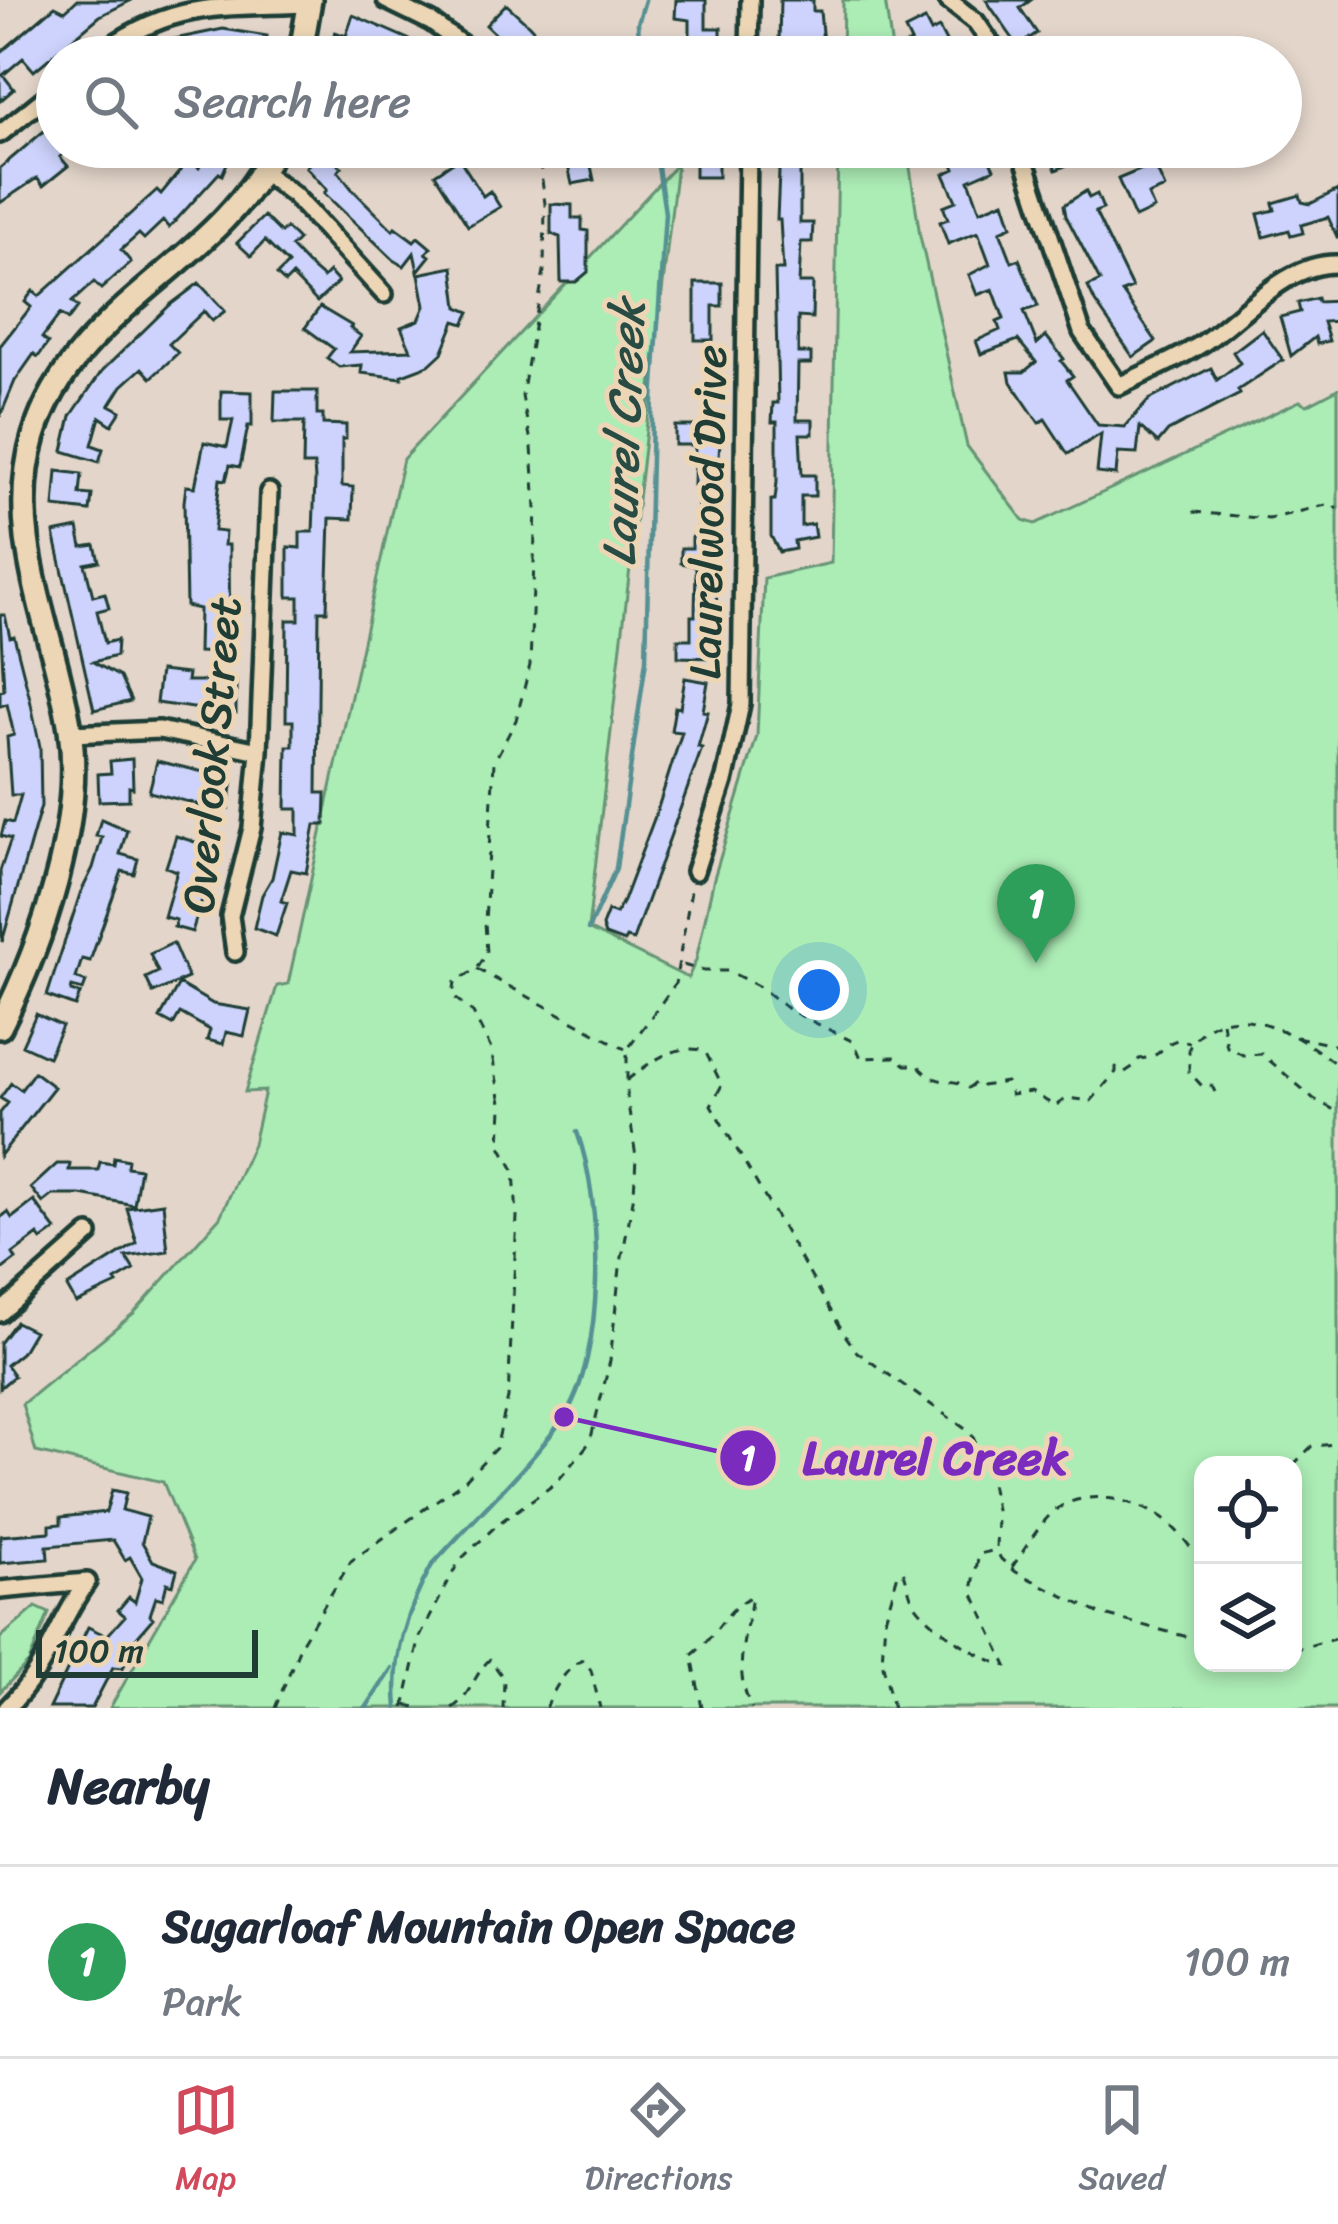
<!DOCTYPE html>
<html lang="en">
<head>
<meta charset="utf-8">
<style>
	body { margin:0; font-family:Sriracha,sans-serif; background:#f2f2f3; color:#1f2937 }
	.controls { position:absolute; right:36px; bottom:36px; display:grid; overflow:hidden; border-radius:24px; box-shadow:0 6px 18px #0003 }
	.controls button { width:108px; height:108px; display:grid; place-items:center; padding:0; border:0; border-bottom:3px solid #e0e1e3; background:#fff; color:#1f2937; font:60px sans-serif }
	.scale { position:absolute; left:36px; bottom:30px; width:222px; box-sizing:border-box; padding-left:12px; border:6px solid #1f3d34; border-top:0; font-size:33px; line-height:42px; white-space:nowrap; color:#1f3d34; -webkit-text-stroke:9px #ecd6b5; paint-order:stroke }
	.you { position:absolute; left:819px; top:990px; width:42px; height:42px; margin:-30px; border:9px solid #fff; border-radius:50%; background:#1a73e8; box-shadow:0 0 0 18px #1a73e833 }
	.badge { display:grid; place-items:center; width:78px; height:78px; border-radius:50%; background:#d1495b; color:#fff; font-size:39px; font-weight:700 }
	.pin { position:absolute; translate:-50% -99px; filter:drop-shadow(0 3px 6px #0008) }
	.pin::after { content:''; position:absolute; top:63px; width:42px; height:36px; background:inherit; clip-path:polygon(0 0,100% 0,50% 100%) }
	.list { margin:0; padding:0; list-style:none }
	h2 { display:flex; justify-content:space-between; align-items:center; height:156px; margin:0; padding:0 48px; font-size:51px }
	h2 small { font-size:39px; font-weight:400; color:#747a83 }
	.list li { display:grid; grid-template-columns:78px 1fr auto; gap:36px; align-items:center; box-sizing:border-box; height:192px; padding:0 48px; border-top:3px solid #e0e1e3 }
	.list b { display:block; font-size:45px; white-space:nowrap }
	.list p { margin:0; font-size:39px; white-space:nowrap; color:#747a83 }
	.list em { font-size:39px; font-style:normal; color:#747a83 }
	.icon { flex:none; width:66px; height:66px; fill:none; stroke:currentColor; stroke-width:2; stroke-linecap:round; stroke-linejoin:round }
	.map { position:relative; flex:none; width:1338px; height:1708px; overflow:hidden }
	.search { position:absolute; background:#fff; box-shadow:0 6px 18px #0003; left:36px; right:36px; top:36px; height:132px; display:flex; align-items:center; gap:30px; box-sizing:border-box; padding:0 42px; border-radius:66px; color:#747a83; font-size:45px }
	.sheet { height:348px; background:#fff }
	nav { display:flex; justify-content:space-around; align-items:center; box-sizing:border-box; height:168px; border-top:3px solid #e0e1e3; background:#fff; font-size:33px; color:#747a83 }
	nav a { display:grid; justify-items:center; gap:6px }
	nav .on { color:#d1495b }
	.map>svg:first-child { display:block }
	.green { fill:#acecb5; stroke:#669474; stroke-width:3; fill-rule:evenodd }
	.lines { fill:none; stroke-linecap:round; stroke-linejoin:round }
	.stream { stroke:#549093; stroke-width:4.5 }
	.building { fill:#cdd3fc; stroke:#1f3d34; stroke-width:3 }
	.minor-casing { stroke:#1f3d34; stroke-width:24 }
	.secondary-casing { stroke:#1f3d34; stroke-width:30 }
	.path { stroke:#1f3d34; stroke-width:3; stroke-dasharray:9 9; stroke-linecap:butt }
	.minor { stroke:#ecd6b5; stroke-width:15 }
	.secondary { stroke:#ecd6b5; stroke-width:21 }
	.labels { text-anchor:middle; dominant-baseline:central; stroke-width:10; stroke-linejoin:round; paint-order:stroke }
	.street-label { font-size:45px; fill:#1f3d34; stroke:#ecd6b5 }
	.water-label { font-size:48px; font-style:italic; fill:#284b44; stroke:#ecd6b5 }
	.leader { fill:none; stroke:#7b2cbf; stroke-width:4.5 }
	.callout-dot { fill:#7b2cbf; stroke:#ecd6b5; stroke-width:4.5 }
	.mark-label { font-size:36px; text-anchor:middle; font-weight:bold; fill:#fff }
	.callout-label { font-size:48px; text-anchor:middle; font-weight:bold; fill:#7b2cbf; stroke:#ecd6b5; stroke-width:10; stroke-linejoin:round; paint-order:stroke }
</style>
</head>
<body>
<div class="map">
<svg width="1338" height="1708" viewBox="0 0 1338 1708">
	<rect width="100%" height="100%" fill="#e3d5ca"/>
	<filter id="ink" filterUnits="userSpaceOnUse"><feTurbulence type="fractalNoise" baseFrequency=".00833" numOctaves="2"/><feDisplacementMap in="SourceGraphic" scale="24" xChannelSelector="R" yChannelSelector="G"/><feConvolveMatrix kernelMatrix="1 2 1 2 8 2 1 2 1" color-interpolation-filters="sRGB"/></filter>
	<g filter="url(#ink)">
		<path class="green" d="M843,0H885L893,57H842Z
			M838,147H907L920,236L967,446L1023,520L1035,524L1300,401L1307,405L1338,389V1708H110L195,1560L163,1482L36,1452L22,1404L134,1313L220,1217L253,1144L265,1091L245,1092L277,986L288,984L403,459L677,164L588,929L688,978L696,960L714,878L757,736L764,578L831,563ZM1203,1465H1293V1663H1203Z
			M36,1607L49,1613L29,1662L0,1692V1638Z"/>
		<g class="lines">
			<path class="stream" d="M640,57L638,23L645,0
				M588,930L616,868L646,660L652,417L665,213L655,147
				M366,1708L392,1668
				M397,1708C392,1656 407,1610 432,1565C474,1518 526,1470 562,1420C607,1357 603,1202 577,1132"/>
		</g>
		<path class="building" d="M77,0H132L100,16L34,71L23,58L3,75L14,89L0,101V53L55,6L65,11Z
			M676,0H706V28H721V47L713,46V57H690V20L675,18Z
			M780,0H813V11H820L824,54H785V43H779Z
			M986,0H1031L1020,8L1037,33L1018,46Z
			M506,4L529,25L558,57H506L513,51L486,25Z
			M353,15L417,43L410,57H362L345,52L343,57H326L335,32L346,36Z
			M925,20L931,32L939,28L954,57H905L900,47L911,42L905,30Z
			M223,29L267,36L264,57H138L165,41Z
			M57,120V147H72L60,157L68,166L43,186L37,178L0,203V168Z
			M209,147H234L222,175L219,173L169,228L163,221L144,239L139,234L121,250L131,262L101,289L94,282L72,302L78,307L68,320L60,314L42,338L48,343L38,357L34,354L15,381L0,417V346L31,307L25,302L29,296L33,291L39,296L157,190L161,194L189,160L199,168Z
			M564,147H587L594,180L572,184Z
			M695,147H718V177H695Z
			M780,147H805V152H813L812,169H800V223H813L812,242H801L799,283H813L812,318L798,317V353H811V364H798L797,420H813V434H800L802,475H815V496H801V526L813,524L815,537L794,541L795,549L779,552L771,536V500H775L777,482V422H772L773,403H778L775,270H783L780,220H777Z
			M946,147H973L977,158L987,154L994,169L969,180L980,211L1004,201L1012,226L1000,231L1012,262L1019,259L1038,306L1024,311L1037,344L1046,336L1064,359L1061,361L1073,376L1067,380L1098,425L1125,427L1149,400L1211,368L1217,380L1240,363L1233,352L1262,330L1283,360L1238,390L1240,394L1168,431L1158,443L1140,427L1137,454L1118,453L1116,475L1097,473L1101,434L1068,454L1045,419L1039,423L1011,382L1009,372H1024L1036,362L1018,340L981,354L976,341L1000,330L997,322L1004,319L993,289L977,295L969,275L990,264L978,232L948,244L940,222L948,219L943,206L956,201L944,174L955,169Z
			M1063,147H1107L1056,170L1049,153Z
			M321,153L342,167L338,171L352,189L393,230L395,227L414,241L418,237L431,248L426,253L430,256L418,271L414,253L404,266L394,260L324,193L327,190L306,167Z
			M459,158L483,196L490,191L500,207L468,226L435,174Z
			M1154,164L1165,188L1148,195L1154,209L1135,218L1118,179Z
			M1338,190V239L1328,217L1301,225L1303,233L1291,236L1289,230L1264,237L1258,214L1275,210L1273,203L1300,195L1302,202L1310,204Z
			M1086,191L1089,198L1097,194L1103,209L1095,212L1132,288L1122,292L1156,341L1133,357L1095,302L1088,287L1100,281L1066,216L1064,205Z
			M551,204L572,205V218H582V230L588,231V272L576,282H561L560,237L551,234Z
			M264,216L281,233L286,228L298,240L291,247L309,266L323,278L329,272L338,282L317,302L292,276L285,283L277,275L288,264L265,241L251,256L237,243Z
			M453,267L458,307L470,312L464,324L455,321L442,353L429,365L402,375V378L361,373L362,365L339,367L327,358L334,349L305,328L320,307L352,326L350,328L361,336L350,352L411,350L401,327L419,320L425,306L419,274Z
			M199,283L225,311L212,321L204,311L169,344L178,353L162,368L151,378L142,368L122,386L110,405L121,411L112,425L100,417L92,445L103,449L99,462L63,451L71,416L102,371L170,305Z
			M695,283H722V306H713V340H695Z
			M1317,298L1318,302L1338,301V321L1323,322L1329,341L1317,344L1315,337L1291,356L1280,317L1300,312L1298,303Z
			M221,391L252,392V426H248L240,467L230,465L226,480L220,479L214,531L225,532L224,545H229L230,653L198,652L199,609L186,606L184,502L186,486L195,487L204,442L227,447L233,420H221Z
			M275,391H317V415H323V424L346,425V439H342V486L353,487L352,519L330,518L327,611H319L317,793H326L325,825H315L306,873L291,870L281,901L287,903L276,936L254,928L262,895L272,878L282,832L298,835V809H286L287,746H293V721H286L287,620H299V597H288V547L300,548V532H313L315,480L314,465H303L304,422H274Z
			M675,426H721L718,471H712L711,502H716V532H720V543H716L717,658L678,657V639H691V616H695L696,566L681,563V548H692V538L698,528V485H694L695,445H675Z
			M57,471L82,474L80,494L92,495L90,511L54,507Z
			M78,528L82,547L95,545L99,561L85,564L93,596L105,593L109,608L97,611L105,643L117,640L116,656L93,662L120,677L131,701L94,710L54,533Z
			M0,615H5L10,637L14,636L30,699L40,747L41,806L2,942L0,871L11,839L1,836L5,821L13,823L21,795H11L7,737L14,735L7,704L0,706V691L4,690Z
			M160,671L188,674L187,681H236V713H201V709L156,703Z
			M685,678L708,682L703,711L708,712L698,747L702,748L633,940L626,938L624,942L605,935L602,926L608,911L616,914L623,901L657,811L682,732L671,731L675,707L680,708Z
			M132,759L133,788L129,787V800L99,801L98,774L111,773L110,761Z
			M157,761L233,779L229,808H196L197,804L149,792Z
			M101,819L127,830L120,854L138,859L134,874L122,871L90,961L82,959L76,978L86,982L83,990L72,987L71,991L80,994L75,1006L47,996L80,894L93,868L102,837L96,836Z
			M176,836L211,847L207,862L213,864L192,932L174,927L176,920L164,917L177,871L166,867Z
			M173,943L188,978L153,993L146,978L158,972L150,954Z
			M179,984L213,1004L250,1010L244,1036L226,1032L223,1044L207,1040L210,1030L180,1013L173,1025L160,1018Z
			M36,1014L62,1026L48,1057L22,1045Z
			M34,1072L54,1087L0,1156V1113L8,1103L0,1098L11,1083L21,1090Z
			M114,1157L128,1160L127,1167L140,1169L134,1205L81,1195H53L43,1203L31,1188L57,1164H70L69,1170H98L100,1162L113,1164Z
			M34,1201L56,1230L42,1240L38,1235L13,1254L16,1259L0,1271V1218L8,1212L12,1218Z
			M163,1203L168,1251L126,1257L134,1270L115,1281L117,1284L76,1303L67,1287L137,1243L127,1208Z
			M16,1322L34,1331L21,1353L6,1365L14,1376L0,1388V1343Z
			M112,1490L126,1493L122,1510L148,1517L142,1542L153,1561L177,1570L173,1585L167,1583L163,1599L156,1597L150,1615L153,1618L129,1646L133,1647L123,1668L113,1667L92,1708H49L88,1627L107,1636L125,1616L118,1610L129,1597L135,1602L142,1578L130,1557L125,1560L113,1540L47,1546L48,1559L0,1563V1536L50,1532V1525L61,1524V1517L106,1512Z"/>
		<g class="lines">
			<g class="minor-casing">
				<path id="minor" d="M386,0L431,22L479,57
					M948,0L976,22L1000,57
					M95,57C172,0 217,8 309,4
					M749,57L750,0
					M0,134L57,88
					M1025,147V161L1082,332L1119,386C1147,372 1177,360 1203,343C1244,316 1286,262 1338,264
					M263,172L294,195L384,294
					M71,734L159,730L259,751
					M695,871L725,778L741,704L748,147
					M235,952L230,916L252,828L259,751L269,492
					M0,1313L89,1234
					M0,1590L87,1582
					M7,1708C50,1666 54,1627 87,1582"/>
			</g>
			<g class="secondary-casing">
				<path id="secondary" d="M300,57L310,0
					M0,1027C42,944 84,823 70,730C55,632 4,537 34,436C73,306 220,265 275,147"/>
			</g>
			<path class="path" d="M1193,512L1269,519L1330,504L1338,509
				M683,965L704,971H728L760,987L789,1010L854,1042L861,1058L895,1057L906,1065H918C941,1091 950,1074 968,1088L978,1081L982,1086L1006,1082L1011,1095L1031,1092L1055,1106L1067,1098L1091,1101L1116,1072V1067L1125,1072L1137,1064L1139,1059C1151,1058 1159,1055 1165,1045L1177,1040L1190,1043
				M477,969L625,1049
				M1222,1022L1227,1047L1243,1055L1262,1054L1314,1099L1338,1112
				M1297,1037L1338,1046
				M627,1080C651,1062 674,1043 705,1051L722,1085L711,1105L845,1335L857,1352L971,1433L989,1472L997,1515L996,1550L1001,1559L1016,1572L1100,1614L1203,1641
				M1215,1092L1212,1086L1203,1087L1189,1072V1048C1223,989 1301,1035 1338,1066
				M1293,1465L1312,1446L1338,1444
				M1293,1493V1502
				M1012,1567C1024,1551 1038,1526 1051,1514C1081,1485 1137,1499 1166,1521C1181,1533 1192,1550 1203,1564
				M1293,1650L1338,1638
				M406,1705L422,1708
				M275,1708L302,1642L351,1561L464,1481L496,1448L508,1398L517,1217L514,1170L500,1144L502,1108L491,1049L473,1013L453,996L455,982L477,969L487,953L485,922L494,762L516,720L530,665L536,509L532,447L522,396L544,271L545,204L538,147
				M404,1708L420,1637L459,1561L499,1523L556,1483L590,1442L610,1361L620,1268L634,1194L636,1157L627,1097V1050L675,984L692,884
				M452,1708C470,1697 474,1674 490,1659L504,1679L503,1708
				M546,1708C553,1691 566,1666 584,1660L591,1670L600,1708
				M702,1708L692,1655C715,1638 726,1608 752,1596C747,1634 731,1669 752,1708
				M893,1708L882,1661L885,1619L898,1574L903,1571C907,1580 908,1590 912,1599C924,1623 981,1660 1007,1666L972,1590L979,1554L996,1550"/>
			<use href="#minor" class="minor"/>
			<use href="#secondary" class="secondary"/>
		</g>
	</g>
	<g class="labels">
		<g class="street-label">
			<text transform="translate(708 512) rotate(-89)">Laurelwood Drive</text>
			<text transform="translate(212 755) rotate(-85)">Overlook Street</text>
		</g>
		<g class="water-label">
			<text transform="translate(623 433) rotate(-88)">Laurel Creek</text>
		</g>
	</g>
	<path class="leader" d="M564 1417L748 1458"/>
	<g class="callout-dot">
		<circle cx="564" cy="1417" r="12"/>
		<circle cx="748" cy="1458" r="30"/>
	</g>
	<g class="mark-label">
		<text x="748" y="1470">1</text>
	</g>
	<g class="callout-label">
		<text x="935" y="1474">Laurel Creek</text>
	</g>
</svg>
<div class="controls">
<button><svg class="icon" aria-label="locate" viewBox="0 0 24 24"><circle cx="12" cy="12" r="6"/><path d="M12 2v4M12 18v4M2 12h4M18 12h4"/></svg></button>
<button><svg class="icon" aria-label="layers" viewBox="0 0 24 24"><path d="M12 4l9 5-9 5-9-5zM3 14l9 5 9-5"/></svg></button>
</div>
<div class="scale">100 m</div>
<div class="you"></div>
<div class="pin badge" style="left:1036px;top:963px;background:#2e9e5b">1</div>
<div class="search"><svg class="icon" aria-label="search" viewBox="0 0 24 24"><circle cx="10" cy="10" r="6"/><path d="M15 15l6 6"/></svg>Search here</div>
</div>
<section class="sheet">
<h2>Nearby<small></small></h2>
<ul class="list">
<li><span class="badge" style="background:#2e9e5b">1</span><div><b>Sugarloaf Mountain Open Space</b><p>Park</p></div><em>100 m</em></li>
</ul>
</section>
<nav>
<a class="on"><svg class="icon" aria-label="map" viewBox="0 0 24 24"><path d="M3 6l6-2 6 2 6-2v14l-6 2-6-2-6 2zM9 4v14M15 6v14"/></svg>Map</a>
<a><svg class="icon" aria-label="directions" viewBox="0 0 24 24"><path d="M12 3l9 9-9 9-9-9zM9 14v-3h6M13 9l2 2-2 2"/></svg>Directions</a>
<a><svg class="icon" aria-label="saved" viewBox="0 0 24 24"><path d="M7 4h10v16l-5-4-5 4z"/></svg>Saved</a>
</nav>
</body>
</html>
